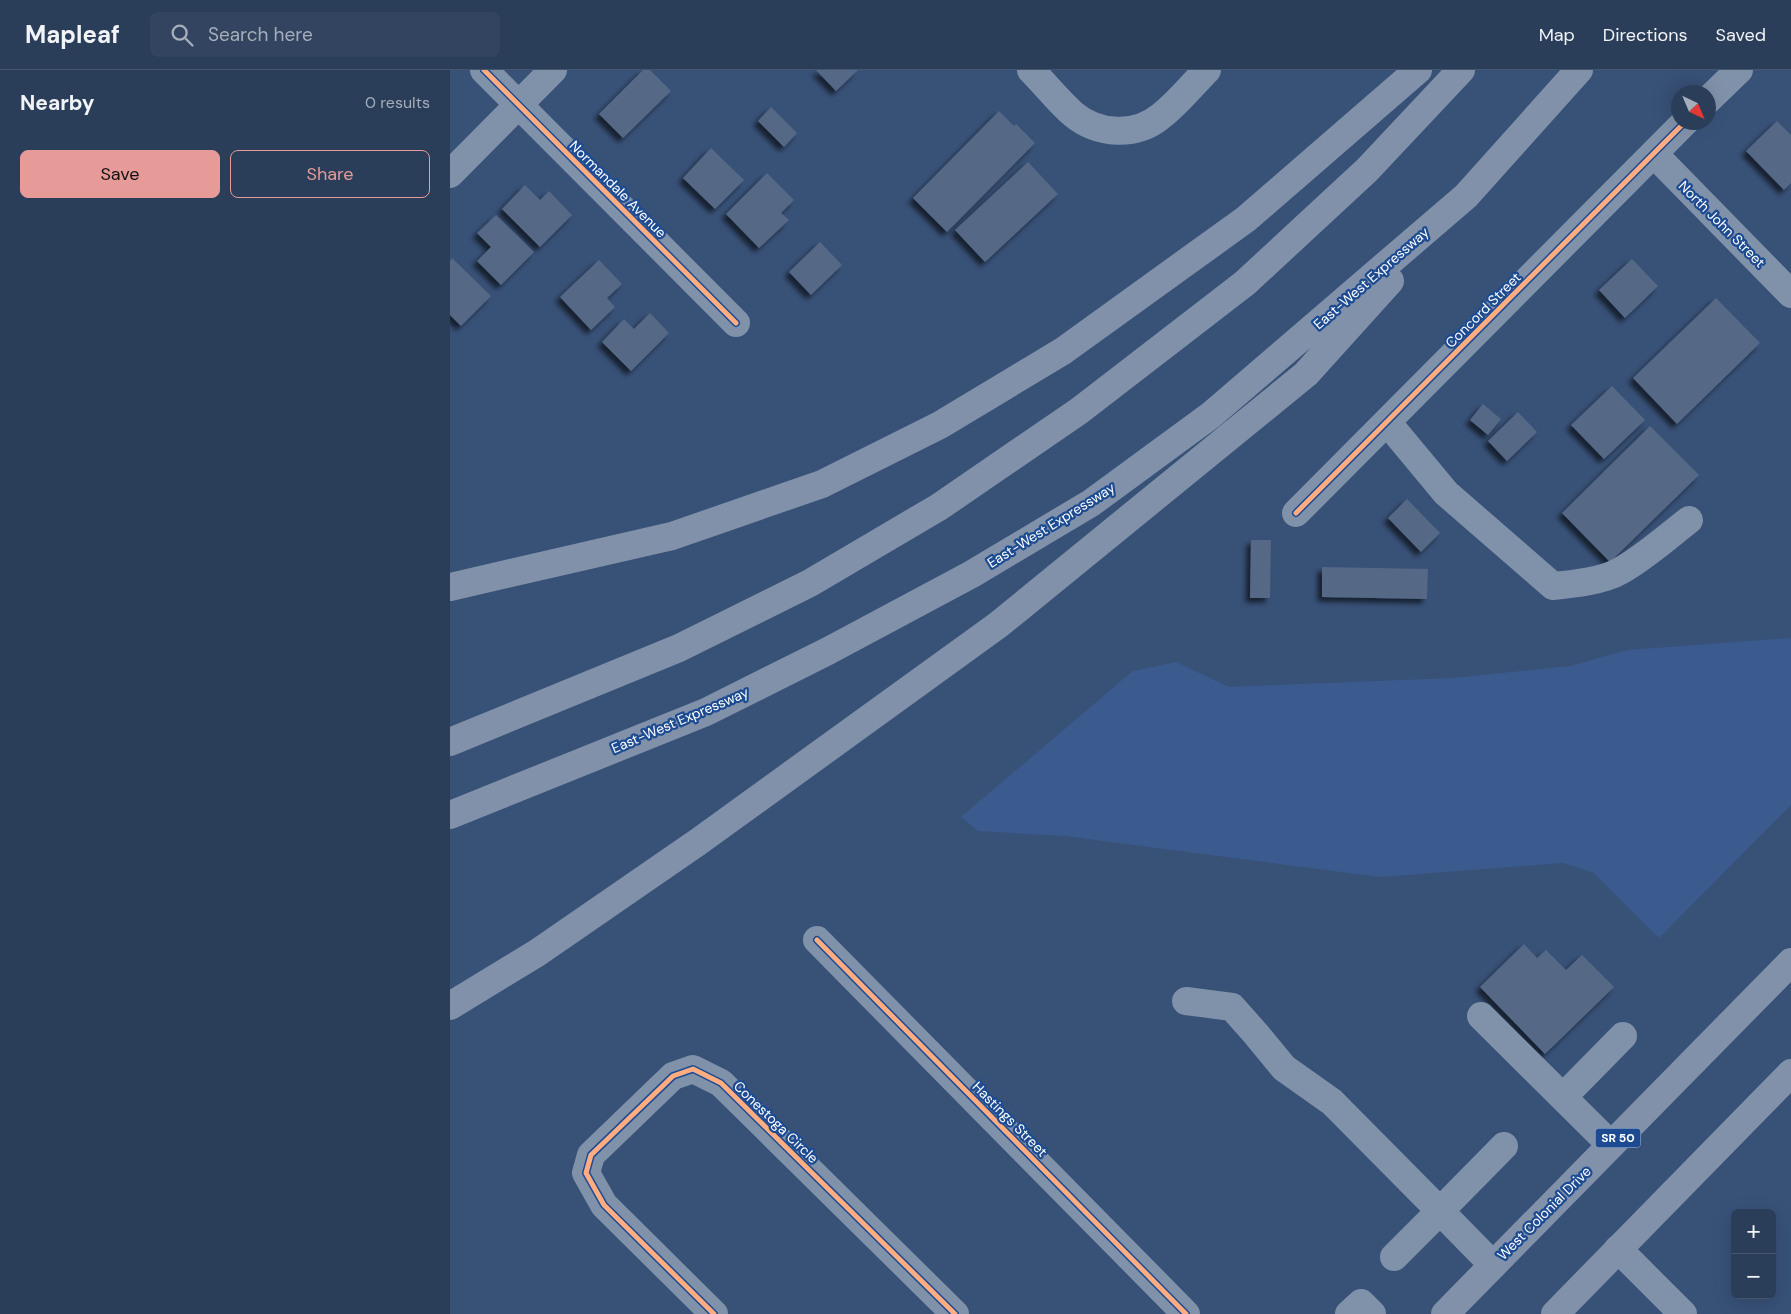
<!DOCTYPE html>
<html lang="en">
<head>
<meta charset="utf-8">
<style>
	body { margin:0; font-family:"DM Sans",sans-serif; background:#32445f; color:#f1f3f6 }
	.controls { position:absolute; right:15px; bottom:15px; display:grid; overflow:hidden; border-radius:8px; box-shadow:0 5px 20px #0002 }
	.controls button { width:45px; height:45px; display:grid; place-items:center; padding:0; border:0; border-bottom:1px solid #46566f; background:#2a3d59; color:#f1f3f6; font:25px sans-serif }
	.compass { position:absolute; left:1221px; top:15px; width:45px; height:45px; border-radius:50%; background:#2a3d59; box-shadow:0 5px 20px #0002; rotate:136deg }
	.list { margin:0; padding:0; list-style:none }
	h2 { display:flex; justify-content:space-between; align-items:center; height:65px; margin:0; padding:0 20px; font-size:21px }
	h2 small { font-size:16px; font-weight:400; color:#a5aeba }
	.actions { display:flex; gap:10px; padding:15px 20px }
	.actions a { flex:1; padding:11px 0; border:1px solid #e69b98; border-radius:8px; text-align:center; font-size:18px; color:#e69b98 }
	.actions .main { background:#e69b98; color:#111 }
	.icon { flex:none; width:28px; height:28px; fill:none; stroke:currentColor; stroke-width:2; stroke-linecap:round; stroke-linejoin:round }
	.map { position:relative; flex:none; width:1341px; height:1244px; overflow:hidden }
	header { display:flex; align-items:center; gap:30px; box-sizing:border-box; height:70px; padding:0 25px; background:#2a3d59; border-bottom:1px solid #46566f }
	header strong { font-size:24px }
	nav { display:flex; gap:28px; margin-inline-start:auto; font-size:18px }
	.search { width:350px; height:45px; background:#32445f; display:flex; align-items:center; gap:12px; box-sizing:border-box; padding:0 18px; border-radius:8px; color:#a5aeba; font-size:19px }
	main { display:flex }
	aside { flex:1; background:#2a3d59 }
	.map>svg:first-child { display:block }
	.water { fill:#3b5b8f }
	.building { fill:#546886; filter:url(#shadow) }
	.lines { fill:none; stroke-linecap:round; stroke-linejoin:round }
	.minor { stroke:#8092aa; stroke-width:28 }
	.highway { stroke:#8091a9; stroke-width:28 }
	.cycleway-casing { stroke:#1d4b92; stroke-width:8 }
	.cycleway { stroke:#ffac80; stroke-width:5 }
	.labels { text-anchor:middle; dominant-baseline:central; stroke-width:4.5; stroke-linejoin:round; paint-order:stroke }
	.shield { fill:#1d4b92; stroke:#bbc9de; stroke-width:1 }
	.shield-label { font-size:12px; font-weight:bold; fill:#fff }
	.street-label { font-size:14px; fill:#fff; stroke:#1d4b92 }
</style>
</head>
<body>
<header>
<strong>Mapleaf</strong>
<div class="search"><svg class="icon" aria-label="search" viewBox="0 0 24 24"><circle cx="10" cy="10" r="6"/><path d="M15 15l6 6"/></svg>Search here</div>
<nav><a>Map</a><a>Directions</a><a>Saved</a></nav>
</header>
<main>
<aside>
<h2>Nearby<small>0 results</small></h2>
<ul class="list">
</ul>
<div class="actions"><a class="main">Save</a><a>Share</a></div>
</aside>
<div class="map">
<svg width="1341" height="1244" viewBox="0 0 1341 1244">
	<defs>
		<filter id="shadow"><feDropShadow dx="-4.5" dy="4.5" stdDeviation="2.5" flood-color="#0009"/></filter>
	</defs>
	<rect width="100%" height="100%" fill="#385177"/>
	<path class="water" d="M1341,568V735L1209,868L1144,803L1113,793L930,807L615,766L528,761L511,747L683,601L726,592L779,617L1004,608L1120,596L1178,580Z"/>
	<path class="building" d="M193,0H200L221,21L173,68L149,44Z
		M366,0H408L386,21Z
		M321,37L347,63L334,77L308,51Z
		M549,41L564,56L566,54L585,73L497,162L463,128Z
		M1327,51L1341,65V113L1334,120L1296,81Z
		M261,78L294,110L265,139L233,108Z
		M578,92L608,124L535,192L505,160Z
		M317,103L344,130L331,143L339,150L309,178L276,144Z
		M75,115L90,130L99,121L122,145L90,177L52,139Z
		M46,145L84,182L51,215L27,191L41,177L27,163Z
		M370,172L392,195L361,225L339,202Z
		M2,188L41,226L11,256L0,245V191Z
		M1182,189L1208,216L1175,248L1149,220Z
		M149,190L172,214L157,228L165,237L141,260L110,227Z
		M1266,228L1310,273L1227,354L1183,308Z
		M200,243L219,263L181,301L152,272L174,249L184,259Z
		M1162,316L1195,350L1154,389L1121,355Z
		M1033,334L1051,349L1038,365L1020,350Z
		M1068,342L1087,362L1057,391L1038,371Z
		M1200,356L1249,405L1160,492L1112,443Z
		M957,429L990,463L971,482L938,448Z
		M801,470H821L820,528H800Z
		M872,497L978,499L977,529L872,527Z
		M1074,874L1087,888L1096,880L1116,900L1132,885L1164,917L1095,984L1030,917Z"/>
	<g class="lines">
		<path class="minor" d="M34,0L286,253
			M581,0C595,14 608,31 623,44C648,65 686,67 711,46C728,33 742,15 757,0
			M1258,30L1289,0
			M1204,84L1341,224
			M0,104L103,0
			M937,352L996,423L1103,516C1123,514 1153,511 1170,501C1195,487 1217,467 1239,450
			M846,443L1235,52
			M367,870L736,1244
			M736,931L782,937L806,964L834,998L882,1032L990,1141L944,1187
			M1031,946L1161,1075
			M1113,1027L1173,966
			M1168,1179L1233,1244
			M1043,1195L990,1141L1054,1076
			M264,1244L154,1135L136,1103L141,1085L223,1006L243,999L271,1013L505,1244
			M899,1244L911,1233L922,1244"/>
		<path class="highway" d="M0,517L222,466L372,414L490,355L613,281L796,149L968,0
			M0,672L229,578L360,513L489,437L629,341L795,213L917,100L1011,0
			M0,745L256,642L378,581L522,504L641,433L761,345L1016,126L1129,0
			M0,936L87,883L248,772L548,555L856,304L940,211
			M995,1244L1341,892
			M1105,1244L1341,1003"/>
		<g class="cycleway-casing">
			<path id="cycleway" d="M34,0L286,253
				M846,443L1235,52
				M367,870L736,1244
				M264,1244L154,1135L136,1103L141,1085L223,1006L243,999L271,1013L505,1244"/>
		</g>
		<use href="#cycleway" class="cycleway"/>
	</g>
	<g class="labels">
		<rect class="shield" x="1145.5" y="1058.5" width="45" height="19" rx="4"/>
		<g class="shield-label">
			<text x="1168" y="1068">SR 50</text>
		</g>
		<g class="street-label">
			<text transform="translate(168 119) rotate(45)">Normandale Avenue</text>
			<text transform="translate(1272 154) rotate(45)">North John Street</text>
			<text transform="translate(921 208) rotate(-41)">East-West Expressway</text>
			<text transform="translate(1033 240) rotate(-45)">Concord Street</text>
			<text transform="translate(601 455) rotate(-32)">East-West Expressway</text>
			<text transform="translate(230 650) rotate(-23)">East-West Expressway</text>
			<text transform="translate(560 1049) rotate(45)">Hastings Street</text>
			<text transform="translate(326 1052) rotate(44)">Conestoga Circle</text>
			<text transform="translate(1094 1143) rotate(-45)">West Colonial Drive</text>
		</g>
	</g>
</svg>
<div class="controls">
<button>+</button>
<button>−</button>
</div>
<svg class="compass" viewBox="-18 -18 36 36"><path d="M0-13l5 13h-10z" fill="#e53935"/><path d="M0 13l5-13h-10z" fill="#a5aeba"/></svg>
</div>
</main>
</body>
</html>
